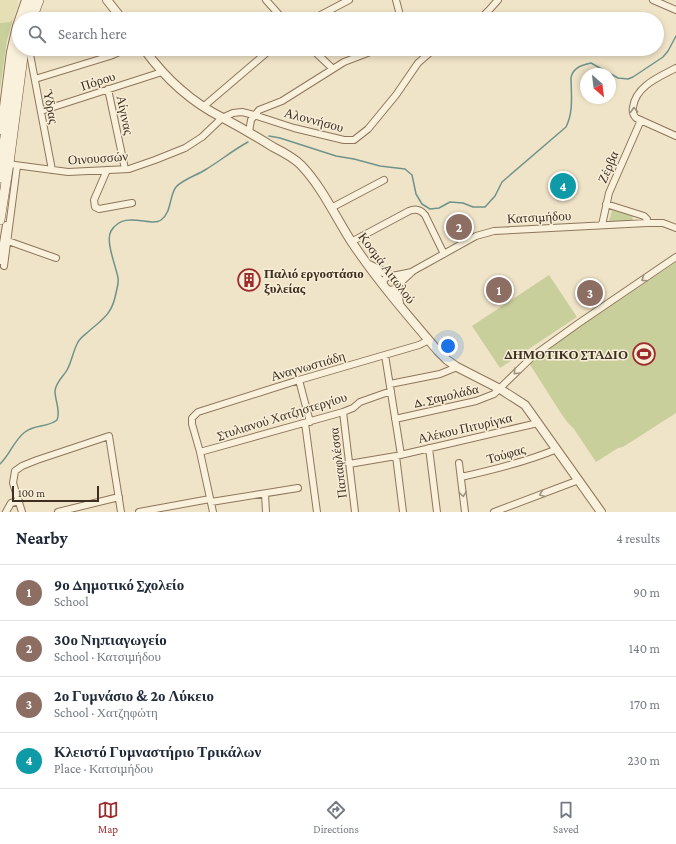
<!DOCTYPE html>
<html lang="en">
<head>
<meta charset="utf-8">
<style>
	body { margin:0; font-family:"Crimson Pro",serif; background:#f2f2f3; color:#1f2937 }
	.compass { position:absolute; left:580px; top:68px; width:36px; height:36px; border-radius:50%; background:#fff; box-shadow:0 2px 6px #0003; rotate:152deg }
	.scale { position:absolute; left:12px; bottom:10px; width:87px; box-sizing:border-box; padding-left:4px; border:2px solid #3d2e20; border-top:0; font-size:11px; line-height:14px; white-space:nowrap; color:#3d2e20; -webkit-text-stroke:3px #f7eed8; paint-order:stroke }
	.you { position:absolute; left:448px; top:346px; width:14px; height:14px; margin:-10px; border:3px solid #fff; border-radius:50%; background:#1a73e8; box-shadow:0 0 0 6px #1a73e833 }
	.badge { display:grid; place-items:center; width:26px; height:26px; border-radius:50%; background:#9e2a2b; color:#fff; font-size:13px; font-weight:700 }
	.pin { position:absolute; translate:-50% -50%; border:2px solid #fff; box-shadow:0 1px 4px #0006 }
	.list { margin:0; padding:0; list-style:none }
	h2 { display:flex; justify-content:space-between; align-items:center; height:52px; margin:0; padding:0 16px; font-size:17px }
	h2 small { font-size:13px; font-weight:400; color:#747a83 }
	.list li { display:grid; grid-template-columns:26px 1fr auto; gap:12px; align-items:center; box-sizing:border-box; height:56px; padding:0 16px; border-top:1px solid #e0e1e3 }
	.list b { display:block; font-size:15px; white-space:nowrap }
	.list p { margin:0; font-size:13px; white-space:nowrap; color:#747a83 }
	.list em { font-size:13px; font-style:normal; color:#747a83 }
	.icon { flex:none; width:22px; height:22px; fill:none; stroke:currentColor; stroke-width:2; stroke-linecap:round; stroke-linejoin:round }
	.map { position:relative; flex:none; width:676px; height:512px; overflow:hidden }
	.search { position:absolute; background:#fff; box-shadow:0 2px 6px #0003; left:12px; right:12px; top:12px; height:44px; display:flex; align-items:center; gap:10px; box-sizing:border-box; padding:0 14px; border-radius:22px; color:#747a83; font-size:15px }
	.sheet { height:276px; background:#fff }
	nav { display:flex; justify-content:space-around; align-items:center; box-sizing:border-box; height:56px; border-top:1px solid #e0e1e3; background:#fff; font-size:11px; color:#747a83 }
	nav a { display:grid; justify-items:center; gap:2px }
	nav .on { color:#9e2a2b }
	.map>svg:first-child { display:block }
	.farmland { fill:#e6deb5 }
	.green { fill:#c9cf9b }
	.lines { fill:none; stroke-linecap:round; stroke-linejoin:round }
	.stream { stroke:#6f938a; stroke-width:1.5 }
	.minor-casing { stroke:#8d765c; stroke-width:8 }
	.tertiary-casing { stroke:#8d765c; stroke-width:10 }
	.secondary-casing { stroke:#6f573f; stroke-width:10 }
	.minor { stroke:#faf1dc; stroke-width:6 }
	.tertiary { stroke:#faf1dc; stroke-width:8 }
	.secondary { stroke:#faf1dc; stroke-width:9 }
	.oneway { stroke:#9c907e }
	.labels { text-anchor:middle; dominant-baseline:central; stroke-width:3; stroke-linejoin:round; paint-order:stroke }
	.street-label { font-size:13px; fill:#3d2e20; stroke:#f7eed8 }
	.poi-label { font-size:13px; font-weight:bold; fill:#3d2e20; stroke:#f7eed8; text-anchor:start }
</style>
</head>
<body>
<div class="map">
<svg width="676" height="512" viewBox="0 0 676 512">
	<rect width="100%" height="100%" fill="#f0e4c8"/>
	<path class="farmland" d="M0,0H17L18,6L13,19L10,22L0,23Z"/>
	<path class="green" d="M13,19L7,40L0,90V23L10,22Z
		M612,209L633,216L632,221L609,222Z
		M676,262V413L623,447L618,448L596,462L574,429L568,423L562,415L529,363L587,322Z
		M549,275L577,317L500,368L472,326Z"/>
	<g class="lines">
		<path class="stream" d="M269,136L280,138L336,156L354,159L380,166L405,169L412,175L416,194L422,204L430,209L439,208L450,202L463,203L473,207H485L495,196L502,182L566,127C574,111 571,93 571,77C574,67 582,65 591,63L618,78L628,79L633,77L663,57L668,51L676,36
			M0,464C10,455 14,440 25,432C35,424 47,428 57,420C61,411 55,401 55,391C56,382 63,377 67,370C72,361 73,351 78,342C81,337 86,334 89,331C104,318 112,314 116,293C117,288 119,283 118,278C116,266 105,241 111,231C124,209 151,228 161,220C172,212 169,196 176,187C182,180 197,175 205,170C220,161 233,150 248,142"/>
		<g class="minor-casing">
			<path id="minor" d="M266,0L283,19
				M396,0L401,19
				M653,0L676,10
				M313,19L349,0
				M480,19L490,9L498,0
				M29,49L52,170
				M312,49L332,68
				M676,68C659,77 636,86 633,107C632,112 633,115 636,118L676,136
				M35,79L110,56L126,49
				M108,89L125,169
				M203,107L271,49
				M41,111L162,72
				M0,131L10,52L16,26L25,0
				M249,132L251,120L259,110L282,101L344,62L378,49
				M9,163L15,165L68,172L129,169L155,160L185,148L202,137L222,118L233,113L242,112L254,115L294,128L344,140H354L368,129L396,95L418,63L434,49
				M107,170L94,200L95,207L99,209L132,203
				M606,204L644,216L647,219V223
				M331,208L384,180
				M602,225L609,193L641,120
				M8,241L56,258
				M351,242L409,211C416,208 421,210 425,215L444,254
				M0,261L6,225
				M4,266L17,166
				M383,285L384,280L387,277L412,272
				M386,289L390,290L395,289L399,284L413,271L476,236L494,231L647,223H663L676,228
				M385,355L401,455
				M299,380L310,422
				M390,384L440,374L457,367
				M343,412L355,512
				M395,419L476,401L494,394L533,356L579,323L676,257
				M305,423L317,512
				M429,448L437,512
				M200,452L343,412L353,408L360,402L391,391
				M396,456L403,512
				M459,463L465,512
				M349,464L396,456L538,423
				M461,477C493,470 526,462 557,449
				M265,494L266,512
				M211,502L298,488
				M6,512L11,503L19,501
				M22,512L13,483L15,471L22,466L37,460L109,436L121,512
				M58,512L119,497
				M139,512L210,499
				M213,512L200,452L192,424V418L198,412L299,380L419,345L429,340
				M494,512L579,480"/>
		</g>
		<g class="tertiary-casing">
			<path id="tertiary" d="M107,0L122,19
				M144,49C165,78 191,102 223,118C240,127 257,137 273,147C283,152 293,157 301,165C322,187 335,216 351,241C377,280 408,316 438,351L447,360L457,367L500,389L525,405L601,512
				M369,265L397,279C399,287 396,294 399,303"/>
		</g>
		<g class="secondary-casing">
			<path id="secondary" d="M25,19L31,0
				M32,19L39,0
				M0,178L14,61L19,39
				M0,220L9,163L24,49"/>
		</g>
		<use href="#minor" class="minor"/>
		<use href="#tertiary" class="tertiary"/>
		<use href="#secondary" class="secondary"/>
	</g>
	<defs><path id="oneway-chevron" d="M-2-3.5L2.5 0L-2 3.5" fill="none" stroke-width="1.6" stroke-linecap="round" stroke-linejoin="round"/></defs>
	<g class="oneway">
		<use href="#oneway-chevron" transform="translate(634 110) rotate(-93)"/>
		<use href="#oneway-chevron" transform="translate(644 279) rotate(146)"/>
		<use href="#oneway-chevron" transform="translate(516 372) rotate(134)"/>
		<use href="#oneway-chevron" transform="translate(463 494) rotate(82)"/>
		<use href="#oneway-chevron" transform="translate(542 494) rotate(159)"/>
	</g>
	<defs>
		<g id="building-ring" transform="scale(1.15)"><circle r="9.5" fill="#f7eed8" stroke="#9e2a2b" stroke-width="1.5"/><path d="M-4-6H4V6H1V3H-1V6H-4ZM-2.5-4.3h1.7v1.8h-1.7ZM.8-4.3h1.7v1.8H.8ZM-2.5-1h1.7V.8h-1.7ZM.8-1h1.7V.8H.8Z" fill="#9e2a2b"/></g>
		<g id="stadium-ring" transform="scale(1.15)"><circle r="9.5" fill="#f7eed8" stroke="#9e2a2b" stroke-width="1.5"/><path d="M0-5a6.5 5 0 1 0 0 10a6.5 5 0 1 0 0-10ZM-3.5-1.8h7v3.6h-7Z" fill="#9e2a2b"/></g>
	</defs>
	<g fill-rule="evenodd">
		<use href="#building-ring" x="249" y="280"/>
		<use href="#stadium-ring" x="644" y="354"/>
	</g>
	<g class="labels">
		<g class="street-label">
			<text transform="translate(98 81) rotate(-18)">Πόρου</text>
			<text transform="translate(51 107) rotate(79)">Ύδρας</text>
			<text transform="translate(125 115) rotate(78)">Αίγινας</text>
			<text transform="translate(314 120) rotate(15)">Αλοννήσου</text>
			<text transform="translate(98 158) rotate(-4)">Οινουσσών</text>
			<text transform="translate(608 167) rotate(-67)">Ζέρβα</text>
			<text transform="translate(539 217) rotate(-3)">Κατσιμήδου</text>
			<text transform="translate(387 268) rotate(53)">Κοσμά Αιτωλού</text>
			<text transform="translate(308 366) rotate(-16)">Αναγνωστιάδη</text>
			<text transform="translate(446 396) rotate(-13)">Δ. Σαμολάδα</text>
			<text transform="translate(282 416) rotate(-17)">Στυλιανού Χατζηστεργίου</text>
			<text transform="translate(465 428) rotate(-13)">Αλέκου Πιτυρίγκα</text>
			<text transform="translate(506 454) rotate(-16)">Τούφας</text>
			<text transform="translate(338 463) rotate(-97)">Παπαφλέσσα</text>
		</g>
		<g class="poi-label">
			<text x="264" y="273">Παλιό εργοστάσιο<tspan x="264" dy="15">ξυλείας</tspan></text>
			<text x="628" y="354" text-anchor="end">ΔΗΜΟΤΙΚΟ ΣΤΑΔΙΟ</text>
		</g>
	</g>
</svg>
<svg class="compass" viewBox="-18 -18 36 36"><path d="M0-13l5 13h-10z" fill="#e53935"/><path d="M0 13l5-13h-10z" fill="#747a83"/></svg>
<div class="scale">100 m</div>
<div class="you"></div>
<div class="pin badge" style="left:499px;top:290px;background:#8d6e63">1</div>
<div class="pin badge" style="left:459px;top:227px;background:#8d6e63">2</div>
<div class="pin badge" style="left:590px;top:293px;background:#8d6e63">3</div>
<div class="pin badge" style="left:563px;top:186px;background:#0f9aa8">4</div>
<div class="search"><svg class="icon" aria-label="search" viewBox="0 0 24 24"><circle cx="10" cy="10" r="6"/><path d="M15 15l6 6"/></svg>Search here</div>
</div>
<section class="sheet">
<h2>Nearby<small>4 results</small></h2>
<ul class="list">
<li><span class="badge" style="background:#8d6e63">1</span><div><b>9ο Δημοτικό Σχολείο</b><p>School</p></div><em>90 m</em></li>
<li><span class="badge" style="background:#8d6e63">2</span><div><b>30ο Νηπιαγωγείο</b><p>School · Κατσιμήδου</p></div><em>140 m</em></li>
<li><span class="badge" style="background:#8d6e63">3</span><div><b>2ο Γυμνάσιο &amp; 2ο Λύκειο</b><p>School · Χατζηφώτη</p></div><em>170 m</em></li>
<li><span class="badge" style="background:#0f9aa8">4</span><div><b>Κλειστό Γυμναστήριο Τρικάλων</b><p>Place · Κατσιμήδου</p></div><em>230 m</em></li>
</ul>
</section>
<nav>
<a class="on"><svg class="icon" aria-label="map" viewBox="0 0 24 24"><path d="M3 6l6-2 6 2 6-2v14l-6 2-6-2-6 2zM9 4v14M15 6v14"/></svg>Map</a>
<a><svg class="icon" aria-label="directions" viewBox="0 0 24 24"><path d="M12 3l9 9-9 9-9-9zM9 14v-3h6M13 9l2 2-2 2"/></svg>Directions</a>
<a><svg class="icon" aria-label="saved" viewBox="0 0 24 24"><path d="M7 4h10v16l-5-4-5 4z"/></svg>Saved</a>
</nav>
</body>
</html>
